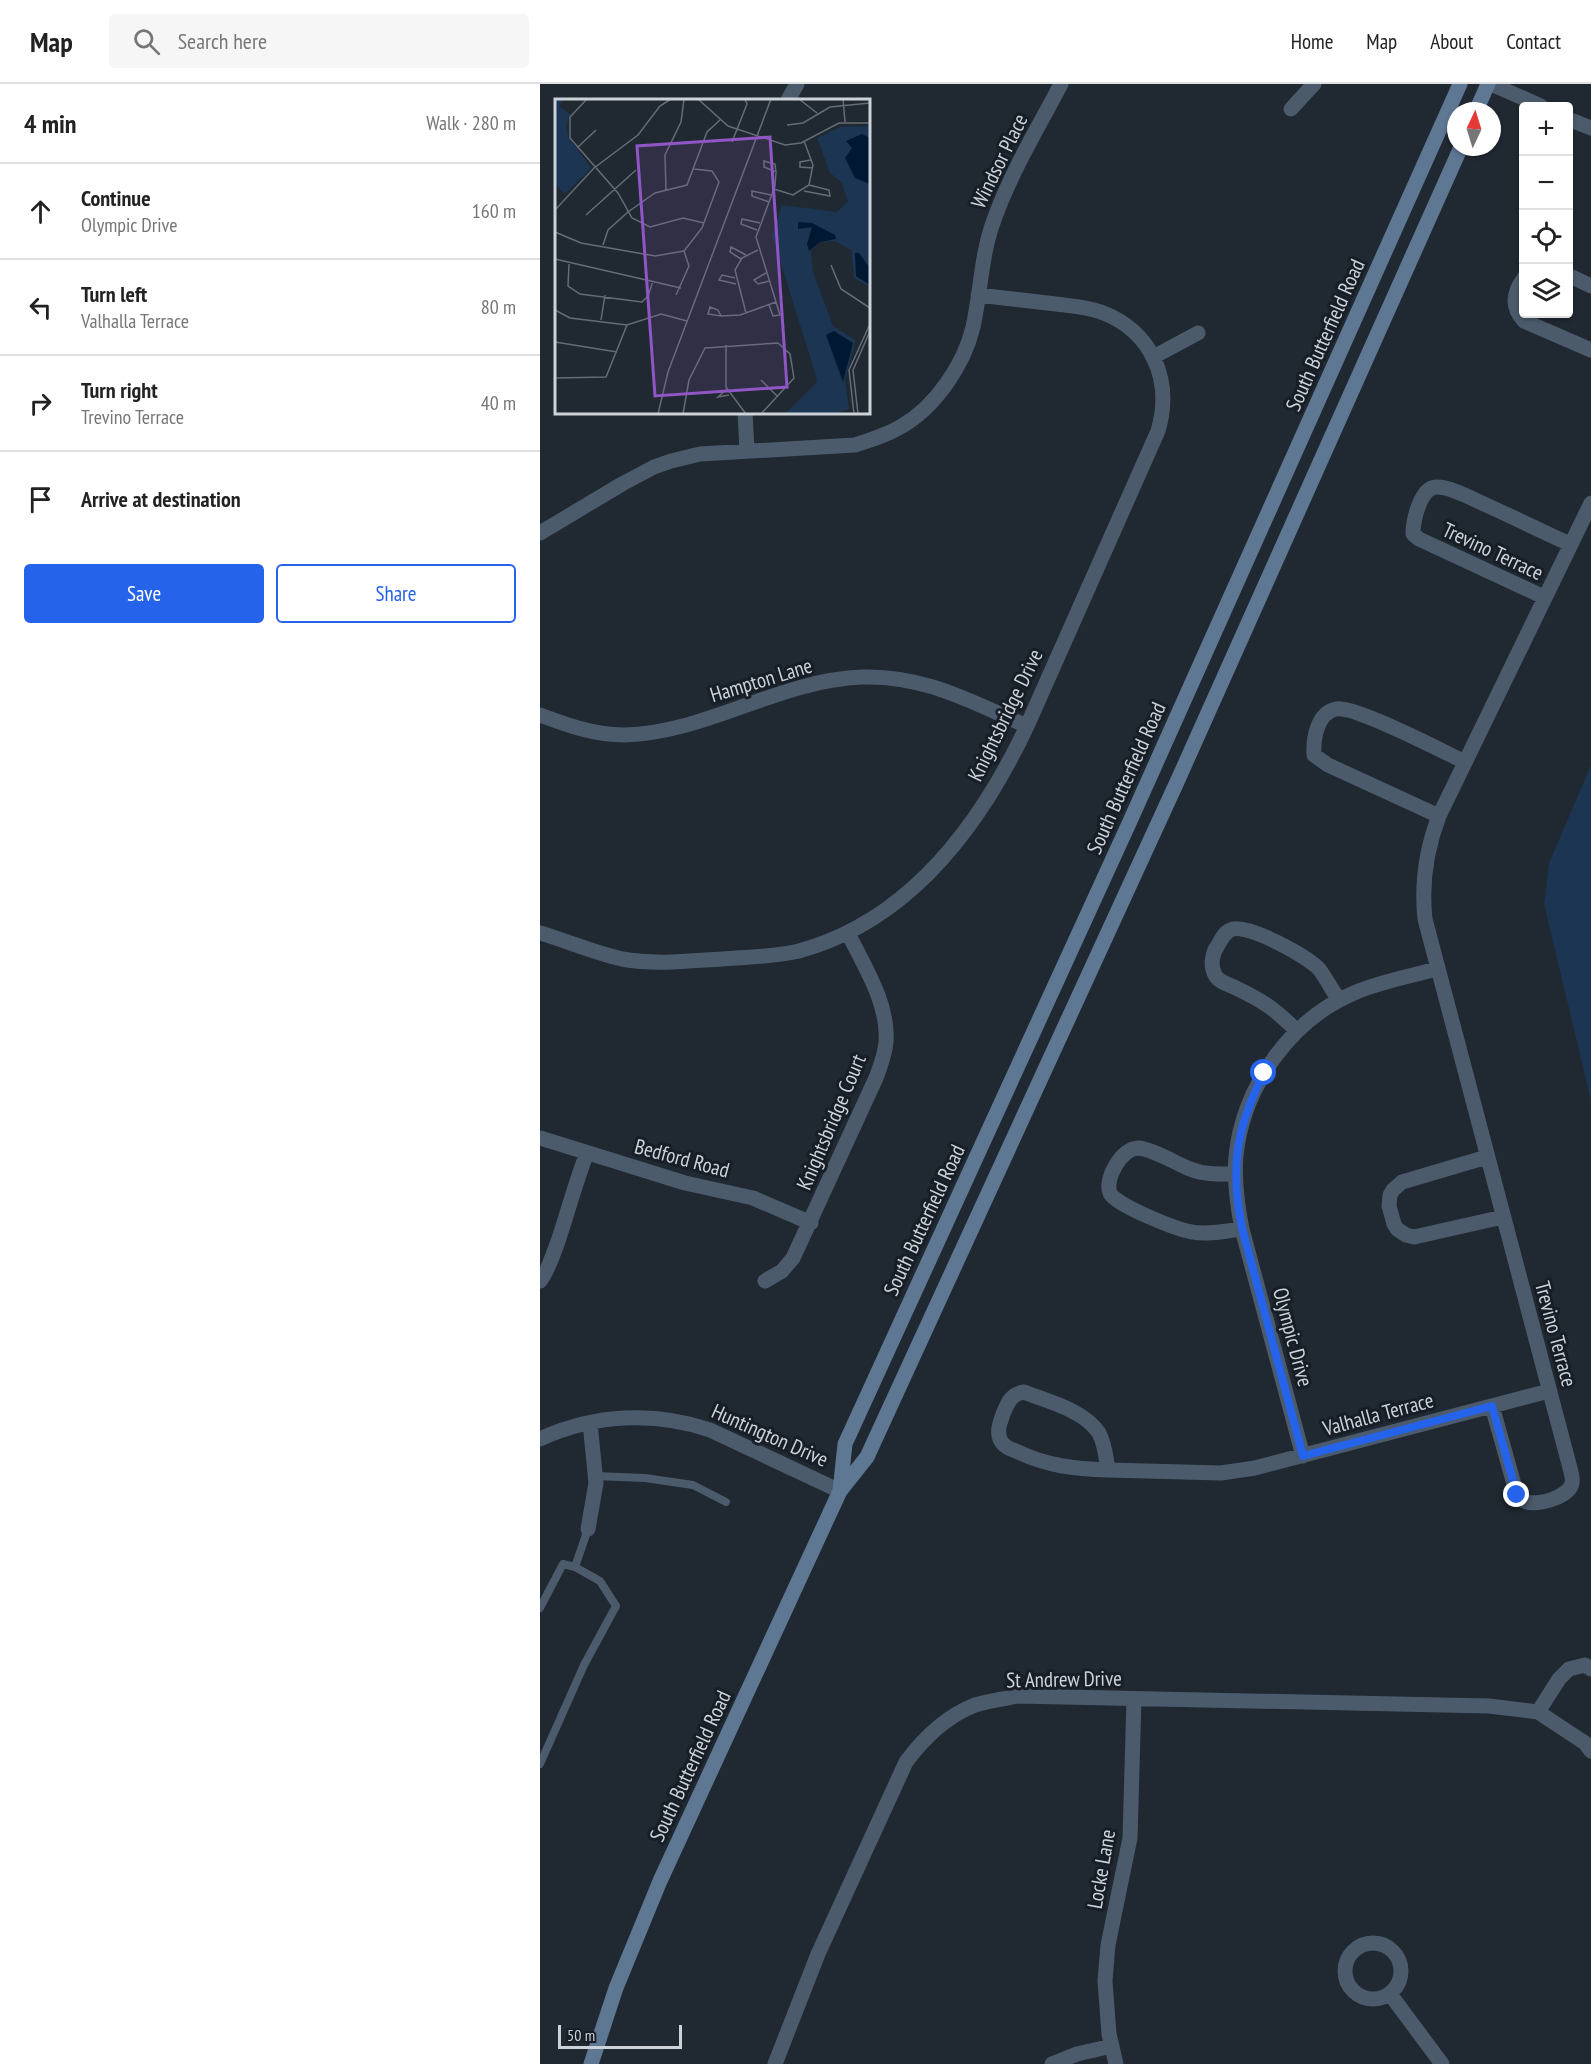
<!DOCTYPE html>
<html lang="en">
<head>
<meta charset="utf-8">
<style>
	body { margin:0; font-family:"PT Sans Narrow",sans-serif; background:#f6f6f6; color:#222 }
	.controls { position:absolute; right:18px; top:18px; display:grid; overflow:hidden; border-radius:6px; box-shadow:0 2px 4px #0004 }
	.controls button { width:54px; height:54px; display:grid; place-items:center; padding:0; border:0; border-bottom:2px solid #e0e0e0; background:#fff; color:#222; font:30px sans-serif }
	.compass { position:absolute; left:907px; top:18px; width:54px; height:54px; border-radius:50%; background:#fff; box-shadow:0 2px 4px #0004; rotate:4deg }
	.scale { position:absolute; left:18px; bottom:15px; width:124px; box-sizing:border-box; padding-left:6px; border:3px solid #cdd2d8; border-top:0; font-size:16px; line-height:21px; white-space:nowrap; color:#cdd2d8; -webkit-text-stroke:4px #171e27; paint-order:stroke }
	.stop { position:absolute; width:18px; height:18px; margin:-14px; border:4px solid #2563eb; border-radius:50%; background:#fff }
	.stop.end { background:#2563eb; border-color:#fff; box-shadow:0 2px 6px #0008 }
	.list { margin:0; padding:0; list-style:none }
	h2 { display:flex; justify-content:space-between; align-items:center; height:78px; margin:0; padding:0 24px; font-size:26px }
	h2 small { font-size:20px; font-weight:400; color:#767676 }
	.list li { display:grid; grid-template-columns:39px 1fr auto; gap:18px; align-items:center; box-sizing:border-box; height:96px; padding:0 24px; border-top:2px solid #e0e0e0 }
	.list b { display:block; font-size:22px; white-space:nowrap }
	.list p { margin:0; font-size:20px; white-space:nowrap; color:#767676 }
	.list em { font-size:20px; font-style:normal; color:#767676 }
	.actions { display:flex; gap:12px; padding:18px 24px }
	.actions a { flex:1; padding:14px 0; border:2px solid #2563eb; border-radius:6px; text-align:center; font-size:21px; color:#2563eb }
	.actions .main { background:#2563eb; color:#fff }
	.icon { flex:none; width:33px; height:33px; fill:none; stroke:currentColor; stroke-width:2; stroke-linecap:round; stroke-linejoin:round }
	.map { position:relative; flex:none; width:1051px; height:1980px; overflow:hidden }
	header { display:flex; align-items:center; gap:36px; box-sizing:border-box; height:84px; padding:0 30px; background:#fff; border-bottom:2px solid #e0e0e0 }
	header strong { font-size:28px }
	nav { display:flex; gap:33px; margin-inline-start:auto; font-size:21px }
	.search { width:420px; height:54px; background:#f6f6f6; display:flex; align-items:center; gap:15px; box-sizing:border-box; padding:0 21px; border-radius:6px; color:#767676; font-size:22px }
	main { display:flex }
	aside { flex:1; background:#fff }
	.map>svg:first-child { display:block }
	.green { fill:#1b3552 }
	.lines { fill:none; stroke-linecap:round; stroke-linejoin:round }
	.lane { stroke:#4b5b6c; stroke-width:8 }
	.street { stroke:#4b5b6c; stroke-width:15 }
	.secondary { stroke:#5e7793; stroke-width:15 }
	.route { stroke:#2563eb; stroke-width:8 }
	.labels { text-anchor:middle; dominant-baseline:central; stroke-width:6; stroke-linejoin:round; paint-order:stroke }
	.street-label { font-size:21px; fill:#cdd2d8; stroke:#171e27 }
	.inset-road { fill:none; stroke:#656c74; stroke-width:1.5 }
	.view { fill:#9056c5; fill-opacity:0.15; stroke:#9056c5; stroke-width:3 }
	.inset-edge { fill:none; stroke:#cdd2d8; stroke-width:3 }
</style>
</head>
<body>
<header>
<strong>Map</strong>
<div class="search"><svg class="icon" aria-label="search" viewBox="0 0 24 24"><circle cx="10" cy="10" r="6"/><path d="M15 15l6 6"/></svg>Search here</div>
<nav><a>Home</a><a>Map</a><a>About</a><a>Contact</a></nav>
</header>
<main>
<aside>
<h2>4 min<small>Walk · 280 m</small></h2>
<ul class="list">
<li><svg class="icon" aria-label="ahead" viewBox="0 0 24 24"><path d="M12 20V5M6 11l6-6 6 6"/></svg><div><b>Continue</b><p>Olympic Drive</p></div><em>160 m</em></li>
<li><svg class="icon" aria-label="left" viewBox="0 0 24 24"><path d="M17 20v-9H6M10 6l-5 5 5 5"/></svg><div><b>Turn left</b><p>Valhalla Terrace</p></div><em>80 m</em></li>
<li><svg class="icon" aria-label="right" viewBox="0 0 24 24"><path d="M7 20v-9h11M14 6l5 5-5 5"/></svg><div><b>Turn right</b><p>Trevino Terrace</p></div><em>40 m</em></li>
<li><svg class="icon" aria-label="arrive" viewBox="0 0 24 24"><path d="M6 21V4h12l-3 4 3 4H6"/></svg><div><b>Arrive at destination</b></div></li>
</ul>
<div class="actions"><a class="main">Save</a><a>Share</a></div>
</aside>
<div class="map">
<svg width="1051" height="1980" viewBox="0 0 1051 1980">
	<rect width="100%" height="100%" fill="#202831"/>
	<path class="green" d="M1051,681V1017L1004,820L1009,779Z"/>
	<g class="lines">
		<path class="lane" d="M55,1392L105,1394L153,1401L186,1418
			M0,1524L23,1480L35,1483L48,1445
			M0,1680L44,1581L76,1522L60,1497L35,1483"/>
		<path class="street" d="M951,0L1001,22
			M248,16L257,0
			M751,25L774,0
			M1028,35L1051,44
			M1028,191L1051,202
			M984,194C973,209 971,223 984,237L1051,266
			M615,272L658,249
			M205,328L207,367
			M0,449L82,400L114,383L131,377L160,370L315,361C331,356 347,351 362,342C395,323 424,281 433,243C441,208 441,170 454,136C471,88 498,44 521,0
			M1004,513L879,455L873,450C873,437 880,404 896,403C909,402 933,415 944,420C973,433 1001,447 1030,460
			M0,631C27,641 54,651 84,651C167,649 239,596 322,593C385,591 431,618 487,642
			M899,732L788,681L774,671C773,655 777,629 796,625C814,621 904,668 925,678
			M0,849C27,857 55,869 82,875C115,881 149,877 182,875C207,873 234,873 259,867C369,837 440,742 487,642L618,347C633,296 612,247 561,228C547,223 531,222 516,220C490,217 464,214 438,211
			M757,947C734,924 723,917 694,903C687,900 679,898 675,891C670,881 672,869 678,861C682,854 685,847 693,845C710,841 767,872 779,885C786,894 792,906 799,916
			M0,1054L145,1099L213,1114L271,1139
			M947,1073L862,1098L853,1106L850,1111L849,1122L854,1140L857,1145L866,1151L874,1153L963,1133
			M695,1090C680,1090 665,1091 650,1085C635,1079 615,1066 599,1064C582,1063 564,1095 570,1109C575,1121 638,1146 652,1148C668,1151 686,1147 702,1145
			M0,1197C8,1187 11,1175 16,1163C27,1132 35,1099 47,1069
			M225,1197L242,1187L253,1174L336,994C340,983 345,971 346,958C349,920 324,882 308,849
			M484,1308C509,1318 544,1326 559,1349C565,1360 566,1374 568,1386C536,1385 506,1382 476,1367C471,1365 464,1363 461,1357C456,1348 460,1339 463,1330C468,1318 471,1310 484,1308Z
			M952,1322L977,1411C979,1412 982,1416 984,1417C996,1423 1030,1413 1032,1399C1033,1395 1031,1388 1030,1384L885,835C881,798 886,766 899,732L1051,419
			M0,1355C54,1330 115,1327 170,1346L300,1407
			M763,1372L702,1145C697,1120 694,1097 696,1072C703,1003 750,936 814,909C839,898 871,892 897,885
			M568,1386L681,1389L715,1384L1009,1307
			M48,1445L56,1399L50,1339
			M998,1628L1019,1595L1029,1585L1045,1581L1051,1585
			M805 1887a28 28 0 1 1 56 0a28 28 0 1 1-56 0Z
			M850,1910L902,1980
			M235,1980L278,1870L366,1678C383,1655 407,1632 435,1621C448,1617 464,1615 477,1612L949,1622L998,1628L1045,1659L1051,1667
			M512,1980L537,1970L572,1962
			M576,1980L569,1950L565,1897L568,1861L590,1754L594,1615"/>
		<path class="secondary" d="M936,27L948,0
			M300,1407L305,1360L591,735L920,0
			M51,1980L76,1904L120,1797L300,1407L327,1373L637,698L921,63"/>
	</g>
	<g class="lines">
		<path class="route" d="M724,989C696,1044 690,1084 702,1144L763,1372L952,1322L977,1411"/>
	</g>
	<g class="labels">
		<g class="street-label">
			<text transform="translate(459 77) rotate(-64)">Windsor Place</text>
			<text transform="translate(785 251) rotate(-66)">South Butterfield Road</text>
			<text transform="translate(953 467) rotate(25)">Trevino Terrace</text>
			<text transform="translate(221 596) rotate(-17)">Hampton Lane</text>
			<text transform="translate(465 631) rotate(-64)">Knightsbridge Drive</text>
			<text transform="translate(586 694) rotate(-66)">South Butterfield Road</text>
			<text transform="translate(291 1038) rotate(-67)">Knightsbridge Court</text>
			<text transform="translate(142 1074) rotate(15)">Bedford Road</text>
			<text transform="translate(384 1136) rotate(-65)">South Butterfield Road</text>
			<text transform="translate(1016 1250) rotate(75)">Trevino Terrace</text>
			<text transform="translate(753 1253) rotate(75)">Olympic Drive</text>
			<text transform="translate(838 1330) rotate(-15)">Valhalla Terrace</text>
			<text transform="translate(230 1351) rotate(24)">Huntington Drive</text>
			<text transform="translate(524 1595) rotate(-1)">St Andrew Drive</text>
			<text transform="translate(150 1682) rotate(-65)">South Butterfield Road</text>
			<text transform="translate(561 1785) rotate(-80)">Locke Lane</text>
		</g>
	</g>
	<g transform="translate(15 15)">
		<rect width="315" height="315" fill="#202831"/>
		<path d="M0,0H9L4,7L15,15L11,28L14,39L36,69L10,95L0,85ZM315,27V188L299,179L296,151L280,142L265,143L256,151L258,173L278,227L301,241L290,281L294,310L278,315H230L262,283L261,277L217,136L227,106L282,113L293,102L286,83L275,74L262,39L285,28Z" fill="#1b3552"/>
		<path d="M307,35L315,39V85L300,79L290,59L297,49L291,42ZM243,123L257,124L280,136L281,140L265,143L254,152L252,145L257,128L243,130ZM300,154H304L315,169V186L301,177ZM279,232L298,244L288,283L271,236Z" fill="#001832"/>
		<path class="inset-road" d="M32,0L15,18V39L63,94L77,119L95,128L128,119L149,124M143,0L173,27L230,46L246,44L284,24H315M244,0L262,14M288,0L290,23M232,26L248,24L275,8L315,4M177,43L192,5L190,0M22,49L41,31M256,61L245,63V68L258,69M209,62L220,65L221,73L209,68ZM219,90L238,96L254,86L258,66L249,42M111,91L110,56L126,23L129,0M249,92L275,97L274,91L254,86M214,103L197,97V92L216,96M0,111L39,69L83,36L105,7L116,0M31,116L81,71M202,131L186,125L187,120L205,124M0,133L26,144L100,157L129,152L147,129L164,83L157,72L139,70M48,146L53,131L73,113L100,94L132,86L152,33L165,21M0,160L126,189M186,160L175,153L176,148L191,156M14,165L13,187L25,195L87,203L93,197L98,182M276,166L286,190L315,209M211,174L199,181L203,185L214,182M180,179L167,176L164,181L181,185M121,196L134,167L129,152M214,206L218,217L225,216L201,138L220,87L221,73M155,208L163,211L166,217L153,215ZM0,211L15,219L72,226L106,215L132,222M191,214L180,171L187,159L203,151M166,217L185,216L221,203M46,221L50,196M0,243L62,253M171,246V288L191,315M0,279L51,278L72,226M206,281L223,298M172,290L163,298L174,296M103,315L113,273L216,0M128,315L134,281L150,249L223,244M206,315L239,279L235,255L223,244M299,315L294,271L315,225M303,315L298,271L315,232"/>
		<path class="view" d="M215,38L232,288L100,297L82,47Z"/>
		<rect width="315" height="315" class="inset-edge"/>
	</g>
</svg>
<div class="controls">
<button>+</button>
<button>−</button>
<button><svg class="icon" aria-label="locate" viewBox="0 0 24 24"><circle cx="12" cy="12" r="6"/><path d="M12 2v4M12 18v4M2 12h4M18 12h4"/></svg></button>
<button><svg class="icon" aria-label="layers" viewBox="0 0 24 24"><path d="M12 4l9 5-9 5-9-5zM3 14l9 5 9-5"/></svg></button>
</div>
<svg class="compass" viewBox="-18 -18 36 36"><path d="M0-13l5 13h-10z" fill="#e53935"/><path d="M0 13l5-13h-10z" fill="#767676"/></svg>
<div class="scale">50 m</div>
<div class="stop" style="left:724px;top:989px"></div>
<div class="stop end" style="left:977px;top:1411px"></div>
</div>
</main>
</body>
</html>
